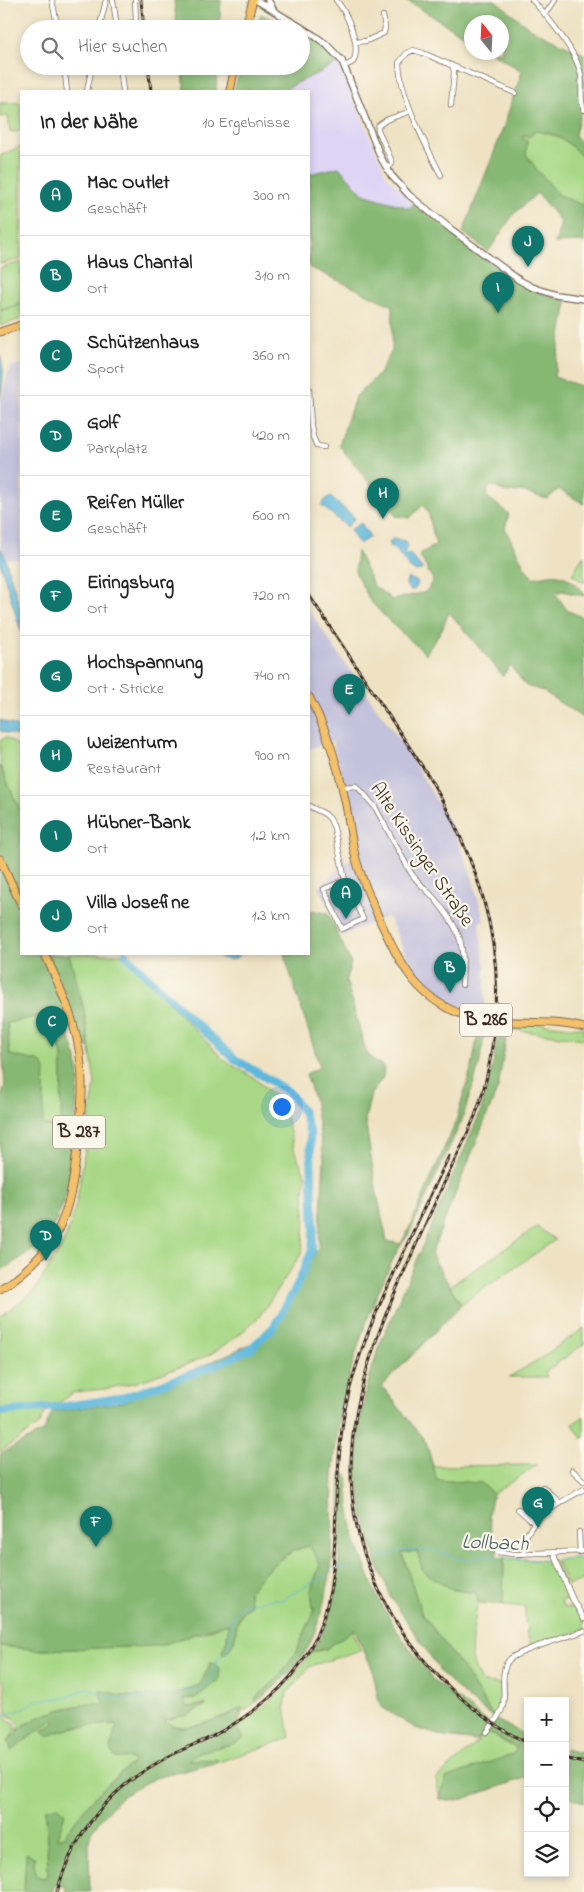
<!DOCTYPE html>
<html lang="de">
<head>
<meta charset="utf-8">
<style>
	body { margin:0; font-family:"Indie Flower",sans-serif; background:#f2f2f2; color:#222 }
	.controls { position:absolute; right:15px; bottom:15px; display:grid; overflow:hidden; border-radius:0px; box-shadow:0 2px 8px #0003 }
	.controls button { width:45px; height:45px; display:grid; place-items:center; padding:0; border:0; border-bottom:1px solid #e0e0e0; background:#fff; color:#222; font:25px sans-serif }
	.compass { position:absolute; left:464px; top:15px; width:45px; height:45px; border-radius:50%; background:#fff; box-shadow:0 2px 8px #0003; rotate:342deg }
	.you { position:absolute; left:281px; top:1106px; width:18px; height:18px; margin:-12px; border:4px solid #fff; border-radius:50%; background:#1a73e8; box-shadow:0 0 0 8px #1a73e833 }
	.badge { display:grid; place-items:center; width:32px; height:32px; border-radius:50%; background:#0f766e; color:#fff; font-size:16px; font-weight:700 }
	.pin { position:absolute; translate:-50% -41px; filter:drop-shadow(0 1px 2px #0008) }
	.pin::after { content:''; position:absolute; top:26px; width:18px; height:15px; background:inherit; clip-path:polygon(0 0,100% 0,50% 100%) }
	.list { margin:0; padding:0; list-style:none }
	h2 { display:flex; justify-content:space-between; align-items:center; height:65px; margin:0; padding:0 20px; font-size:21px }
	h2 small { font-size:16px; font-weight:400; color:#767676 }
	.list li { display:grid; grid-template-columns:32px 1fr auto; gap:15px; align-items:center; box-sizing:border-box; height:80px; padding:0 20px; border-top:1px solid #e0e0e0 }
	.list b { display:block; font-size:19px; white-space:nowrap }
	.list p { margin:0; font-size:16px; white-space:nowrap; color:#767676 }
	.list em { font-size:16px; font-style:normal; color:#767676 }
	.icon { flex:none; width:28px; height:28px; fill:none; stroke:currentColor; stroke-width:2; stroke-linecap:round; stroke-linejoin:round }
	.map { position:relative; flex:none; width:584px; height:1892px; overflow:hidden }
	.search { position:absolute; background:#fff; box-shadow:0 2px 8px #0003; left:20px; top:20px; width:290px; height:55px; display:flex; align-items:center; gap:12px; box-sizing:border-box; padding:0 18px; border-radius:28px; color:#767676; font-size:19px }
	.panel { position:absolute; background:#fff; box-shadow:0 2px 8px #0003; left:20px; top:90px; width:290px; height:865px; border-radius:0px }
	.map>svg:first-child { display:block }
	.built { fill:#ded5f5 }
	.industrial { fill:#c3c1db }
	.green { fill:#a8d886; stroke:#728152 }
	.forest { fill:#86b873; stroke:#607148; fill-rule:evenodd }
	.water { fill:#5db7db; stroke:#4c707c }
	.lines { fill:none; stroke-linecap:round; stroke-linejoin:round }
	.stream { stroke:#5db7db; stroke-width:1 }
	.river { stroke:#5db7db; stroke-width:8 }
	.minor-casing { stroke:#7a6a58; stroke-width:6 }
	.tertiary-casing { stroke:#7a6a58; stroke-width:8 }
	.primary-casing { stroke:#7a6a58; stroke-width:9 }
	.minor { stroke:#fff; stroke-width:4.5 }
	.tertiary { stroke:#fff; stroke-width:5.5 }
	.primary { stroke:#f4c16b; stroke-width:7 }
	.rail-casing { stroke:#3b2a1e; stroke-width:3 }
	.rail { stroke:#fbf7ec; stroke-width:1; stroke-dasharray:4; stroke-linecap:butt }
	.labels { text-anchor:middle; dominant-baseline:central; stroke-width:4.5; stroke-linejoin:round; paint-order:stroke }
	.shield { fill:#fbf7ec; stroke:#75685c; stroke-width:1 }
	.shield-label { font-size:19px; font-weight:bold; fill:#3b2a1e }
	.street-label { font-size:20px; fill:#3b2a1e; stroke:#fbf7ec }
	.water-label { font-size:21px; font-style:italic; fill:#475b60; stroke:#fbf7ec }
</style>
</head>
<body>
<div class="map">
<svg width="584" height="1892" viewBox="0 0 584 1892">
	<rect width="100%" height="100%" fill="#fbf7ec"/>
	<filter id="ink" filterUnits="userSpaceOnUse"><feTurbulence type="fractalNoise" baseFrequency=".02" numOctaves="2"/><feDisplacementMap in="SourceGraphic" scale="10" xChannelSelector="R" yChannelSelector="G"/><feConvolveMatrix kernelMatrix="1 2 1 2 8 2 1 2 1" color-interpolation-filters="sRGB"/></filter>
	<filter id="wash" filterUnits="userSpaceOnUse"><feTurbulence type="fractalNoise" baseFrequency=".0096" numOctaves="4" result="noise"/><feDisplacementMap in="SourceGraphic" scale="20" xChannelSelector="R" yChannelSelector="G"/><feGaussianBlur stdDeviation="1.12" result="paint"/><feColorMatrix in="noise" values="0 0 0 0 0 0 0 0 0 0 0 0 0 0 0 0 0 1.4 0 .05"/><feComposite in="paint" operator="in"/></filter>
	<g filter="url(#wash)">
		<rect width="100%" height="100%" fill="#eee2c3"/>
		<path class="built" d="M339,63L386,175L414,203L410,208L363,194L339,167L309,174V91H287V88Z"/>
		<path class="industrial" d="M21,363V559H1L0,403L10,367Z
			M309,610L342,659L406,749L453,829L472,877L484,920L479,922L485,967V1016L452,1005L439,998L423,983L409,962L388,916L341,936L319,887L362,849L332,741L309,749Z"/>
		<path class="green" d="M0,103H21V131L10,132L8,116L0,117Z
			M536,131C561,135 567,141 584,159V206L559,195L536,170L526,154L527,142L523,139L522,136Z
			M21,146V259L0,264V156Z
			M21,262V304L0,310V268Z
			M21,305V319L0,326V311Z
			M584,555V583L572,574Z
			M6,737L21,748V812L0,766V741Z
			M69,954H122L225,1061L254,1078L277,1098L286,1117L295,1152L306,1176L304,1191L305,1221L302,1253L259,1317L235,1338L211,1354L183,1366L137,1382L105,1389L74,1392L45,1413L39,1425L0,1452V1317L34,1291L64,1243L76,1205L82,1170L95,1083L84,1010Z
			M52,1013L62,1056L61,1128L43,1126L9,1106L7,1023Z
			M509,1021L584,1028V1039L515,1030L499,1025Z
			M537,1227L555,1240L461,1304L450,1286Z
			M584,1328V1344L545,1372L547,1377H509L538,1360Z
			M584,1416V1437L582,1439L573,1424Z
			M537,1465L493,1494L481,1483L437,1481L433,1466Z
			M310,1546L320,1563L311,1591L314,1612L295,1654L276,1680L255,1699L256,1702L243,1712L242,1708C224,1716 180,1738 164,1720L173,1719L206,1705L188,1707L184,1699L219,1680L211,1662L200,1685L175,1694L160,1696H119L111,1692L100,1691L104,1704L25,1724L17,1732L19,1723L14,1718L8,1716L7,1712L4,1682L0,1678V1646L43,1650L75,1649L203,1633L228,1623L227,1639L222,1652L223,1655C241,1641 231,1630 241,1614C243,1611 247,1608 250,1605L249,1592C262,1573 286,1549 310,1546Z
			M417,1551L454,1590L477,1593C479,1618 465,1644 475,1669C477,1674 480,1679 483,1683L505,1685L503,1703L495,1719L465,1672L421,1612L402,1553Z
			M582,1557L584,1562V1580L568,1585L556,1560Z
			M504,1558L554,1561L572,1600H561L563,1607L577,1609L584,1622V1629L532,1648L526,1631H528L525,1620V1607L503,1605Z
			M352,1630L361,1650L310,1666L291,1689L287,1692L285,1707L290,1738L216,1763L217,1760H189L201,1750L226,1745L243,1738L237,1729C240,1721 253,1716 260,1710C281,1693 296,1675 311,1652L326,1649Z
			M0,1680L4,1714L8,1720L15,1723C17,1730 13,1735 8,1740L11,1750L54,1718L56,1732L91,1725L118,1724L130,1758L134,1761C125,1770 116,1776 107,1785C90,1800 77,1819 63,1837L57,1838L46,1809L48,1876L43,1878L38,1876L34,1867V1857L24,1892H0Z
			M488,1733L517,1749L513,1754L446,1778L440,1799L436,1779Z"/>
		<path class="forest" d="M174,0H221L219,29H177Z
			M406,0H495L530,28L584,54V98L575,135L584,148V159C567,141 561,135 536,131L529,137L524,135L522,136L523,139L527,141L526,154L537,170L559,195L584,206V242L555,243L561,222L537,193L513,215L488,252L463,232L500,137L522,71L492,53L502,52V22H472L471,40Z
			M261,14L293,29H255Z
			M301,33L314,39L339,63L287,88V91H234L241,66H301Z
			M182,66H217L216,91H185Z
			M339,167L363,194L410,208L414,203L517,282L541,293L567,301L554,377L584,387V504L559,489L547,499L521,491L508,493L490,485L486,496L509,514L505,528L524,566L533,578C559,572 565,573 584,592V596L562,591L555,593L567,610L584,618V719L543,691L526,686L510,665L503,676L449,612L442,629L426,654L393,625L370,601L355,572L357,551L373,585L392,600L426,592L433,580L419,554L436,545L428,512L423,505L410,518L396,516L339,445L355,397L379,374L392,351L393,306L309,267V174Z
			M0,766L21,812V897L0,853Z
			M0,865L21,911V954H41L69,1019L68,1033L77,1059L79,1081L68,1189L56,1222L32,1251L0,1271V1102L5,1085L0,1017ZM52,1013L62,1056L61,1128L43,1125L45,1069L41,1062L10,1055L7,1023Z
			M309,910L328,913L351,963L346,980L366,1052L375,1062L384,1066L383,1077L371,1094L365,1119L376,1189L387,1241L401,1244L409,1228L456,1121L473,1062L480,1020H487L479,1066L462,1120L409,1234C398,1247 392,1262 385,1277C358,1335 340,1399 334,1462C331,1497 334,1533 331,1568C329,1587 316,1635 306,1651C292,1671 276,1688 256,1702L255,1699L276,1680L295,1654L314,1612L311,1591L320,1563L309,1546C286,1549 262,1573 249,1592L250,1606C247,1608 243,1611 241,1614C232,1629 241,1642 223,1655L222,1652L227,1639L228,1623L158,1646L43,1650L0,1646V1454L44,1431L52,1412L124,1402L263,1338L319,1247L324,1159L314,1099L306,1074L320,1067L284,954H309Z
			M48,954H69L84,1010L89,1047L81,1046L73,1012Z
			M499,1025L515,1030L506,1039L498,1088L431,1254L461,1305L382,1386L426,1442L437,1480L481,1483L493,1494L488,1516L497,1552L496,1557L504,1558L503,1605L478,1603L477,1593L454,1590L423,1572L417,1551L402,1553L421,1612L465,1672L495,1719L470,1700L443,1675L392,1599L377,1564L362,1512L356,1467L359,1429L367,1386L379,1346L481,1111L494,1060Z
			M341,1474H347L349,1506L356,1542L377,1597L400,1635L434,1681L490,1724L477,1741L445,1737L415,1728L380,1706L372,1668L354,1629L326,1649L311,1652C346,1606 339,1529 341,1474Z
			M211,1662L220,1668L219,1680L195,1698L184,1699L188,1707L207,1704L188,1715L164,1720C180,1738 225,1716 243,1708L237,1729L244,1738C227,1750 204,1745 189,1760L217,1759L216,1763L155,1778L135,1788L119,1799L104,1815L91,1832L89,1842L90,1892H67L64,1886L55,1885L52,1892H24L26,1853L34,1857V1867L38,1876L43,1878L48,1876L46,1809L58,1806L65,1814L57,1838L63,1837C77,1819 90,1800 107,1785C116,1776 125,1770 134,1761L130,1758H115L110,1749L117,1724C95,1725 69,1726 48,1736L42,1732L54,1723V1719L11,1751L9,1740C14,1735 19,1728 26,1724C45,1712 82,1702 104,1704L99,1691L111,1692L119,1696H160L175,1694L200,1685Z
			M496,1720L528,1736V1777L457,1801L440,1799L446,1778L513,1754L517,1748L488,1732Z
			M565,1749L584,1754V1803L565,1794Z"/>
		<path class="water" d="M0,355C5,369 3,385 0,398Z
			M329,496L355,518L347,527L321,505Z
			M361,523L370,537L359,544L350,530Z
			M392,539L406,541L408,547L403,553L406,555L410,554L422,568V570L416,572L409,567L396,550L391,547L389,542Z
			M0,549L3,551L21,611V632L0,562Z
			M409,578L418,582L416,588L414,590H410L406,585L407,579Z
			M0,720L21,728V737L0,731Z
			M216,954H241C233,962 224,961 216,954Z"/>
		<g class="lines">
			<path class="stream" d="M377,1557L406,1550H433L459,1559L468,1560L482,1555L521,1560L554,1561
				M557,1560L584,1557
				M331,1568L348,1567
				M0,1714H10L23,1709L36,1700L63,1698L88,1688L100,1694L125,1700L143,1696L159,1697L181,1693L200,1689L210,1681L212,1678L217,1659C236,1647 227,1634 233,1617C235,1613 237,1609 239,1606C247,1603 276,1597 282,1600L314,1581L327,1576L329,1573"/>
			<path class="river" d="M0,1412L66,1406L125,1397L214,1366L250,1349L273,1328L296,1288L312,1250L314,1229L310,1133L303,1112L289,1092L235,1059L191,1019L125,954"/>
		</g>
	</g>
	<g filter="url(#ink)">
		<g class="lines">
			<g class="minor-casing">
				<path id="minor" d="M52,0L58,29
					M113,0L117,28
					M336,0C347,13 362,46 353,62L345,66
					M532,0C548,17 577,52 581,75C583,87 579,99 584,110
					M545,15L555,0
					M117,26L136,22L135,0
					M99,29L106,0
					M355,42L366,41L384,33L385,27L383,16
					M64,66L67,91
					M120,66L123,91
					M87,91L92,66
					M451,105L454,72L453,67
					M387,169L392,164V162L378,130V126L386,120L411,111
					M441,175C426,146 400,96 399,63L407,53L413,50L423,53L515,93
					M309,389L311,426L313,437L317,446L324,447
					M342,787L357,786L375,807L411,873C418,883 427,890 435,899C463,933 464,943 462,985
					M309,806L325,814L330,819L334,828L345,880L363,919L342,929L324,889L345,880
					M572,1470L584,1481
					M543,1487L560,1503
					M518,1509L534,1523
					M579,1532L580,1552
					M497,1552L513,1554L584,1551
					M553,1553L573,1600L584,1619
					M524,1554C520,1521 560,1503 584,1489
					M487,1732C493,1724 500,1716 503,1706C506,1692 499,1671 509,1660C516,1651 570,1636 584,1631"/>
			</g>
			<g class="tertiary-casing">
				<path id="tertiary" d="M256,0L315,36L327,45L342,61L381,158L391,175L409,195L452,230L519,280L532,287L556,295L584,299
					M268,0L273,9"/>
			</g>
			<g class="primary-casing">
				<path id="primary" d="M245,29L253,0
					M230,91L235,66
					M0,332L21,325
					M309,697C326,728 338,765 345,800C349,819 351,840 356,859C362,881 372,902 381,923C401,965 417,999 464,1015C503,1028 545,1017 584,1028
					M0,859L21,904
					M0,1289C59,1251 70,1216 77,1149C80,1121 84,1093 81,1065C78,1026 61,989 45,954"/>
			</g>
			<use href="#minor" class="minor"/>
			<use href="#tertiary" class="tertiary"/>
			<use href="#primary" class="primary"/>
			<g class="rail-casing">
				<path id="rail" d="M141,0L144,29
					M148,66L151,91
					M309,595L428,775C475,855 506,938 494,1032C491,1059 485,1090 475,1116C465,1140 454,1162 443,1185C379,1329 302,1461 392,1615C421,1665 475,1719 528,1743
					M565,1758L584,1763
					M57,1892C72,1837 107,1791 157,1763C175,1752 194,1745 213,1736C251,1715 286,1690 308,1652C336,1603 334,1560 336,1506C338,1474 339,1441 345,1409C356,1356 377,1309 400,1260C416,1225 432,1191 449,1156"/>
			</g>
			<use href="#rail" class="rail"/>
		</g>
	</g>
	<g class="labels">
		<g class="shield">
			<rect x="460" y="1003.5" width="52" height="33" rx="4"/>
			<rect x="53" y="1115.5" width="52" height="33" rx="4"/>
		</g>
		<g class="shield-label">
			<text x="486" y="1020">B 286</text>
			<text x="79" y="1132">B 287</text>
		</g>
		<g class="street-label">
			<text transform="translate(421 855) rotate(56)">Alte Kissinger Straße</text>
		</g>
		<g class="water-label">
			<text transform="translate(495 1544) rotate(2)">Lollbach</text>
		</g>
	</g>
</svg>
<div class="controls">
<button>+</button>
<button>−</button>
<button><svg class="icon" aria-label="locate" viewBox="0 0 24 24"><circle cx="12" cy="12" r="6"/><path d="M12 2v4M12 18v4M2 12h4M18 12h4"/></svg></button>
<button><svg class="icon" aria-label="layers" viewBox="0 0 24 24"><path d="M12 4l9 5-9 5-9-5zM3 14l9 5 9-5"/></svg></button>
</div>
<svg class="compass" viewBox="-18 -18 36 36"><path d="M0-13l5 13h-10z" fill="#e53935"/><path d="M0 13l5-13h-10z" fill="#767676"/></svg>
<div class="you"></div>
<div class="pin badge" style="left:346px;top:919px">A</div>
<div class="pin badge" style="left:450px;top:993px">B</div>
<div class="pin badge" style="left:52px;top:1047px">C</div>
<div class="pin badge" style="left:46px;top:1261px">D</div>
<div class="pin badge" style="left:349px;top:715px">E</div>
<div class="pin badge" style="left:96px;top:1547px">F</div>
<div class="pin badge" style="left:538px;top:1528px">G</div>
<div class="pin badge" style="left:383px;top:519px">H</div>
<div class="pin badge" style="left:498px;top:313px">I</div>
<div class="pin badge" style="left:528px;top:267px">J</div>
<div class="search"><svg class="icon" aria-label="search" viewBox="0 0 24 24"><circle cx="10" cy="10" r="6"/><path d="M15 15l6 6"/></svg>Hier suchen</div>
<section class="panel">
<h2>In der Nähe<small>10 Ergebnisse</small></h2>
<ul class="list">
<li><span class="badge">A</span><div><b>Mac Outlet</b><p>Geschäft</p></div><em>300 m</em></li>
<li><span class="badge">B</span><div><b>Haus Chantal</b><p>Ort</p></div><em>310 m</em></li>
<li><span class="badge">C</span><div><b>Schützenhaus</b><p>Sport</p></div><em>360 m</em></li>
<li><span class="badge">D</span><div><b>Golf</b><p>Parkplatz</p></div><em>420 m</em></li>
<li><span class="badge">E</span><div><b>Reifen Müller</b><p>Geschäft</p></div><em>600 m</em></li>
<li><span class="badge">F</span><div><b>Eiringsburg</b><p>Ort</p></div><em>720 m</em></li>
<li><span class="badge">G</span><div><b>Hochspannung</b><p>Ort · Stricke</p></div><em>740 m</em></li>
<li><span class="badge">H</span><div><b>Weizenturm</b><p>Restaurant</p></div><em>900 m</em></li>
<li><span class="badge">I</span><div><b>Hübner-Bank</b><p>Ort</p></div><em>1.2 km</em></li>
<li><span class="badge">J</span><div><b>Villa Josefine</b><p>Ort</p></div><em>1.3 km</em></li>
</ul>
</section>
</div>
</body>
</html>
